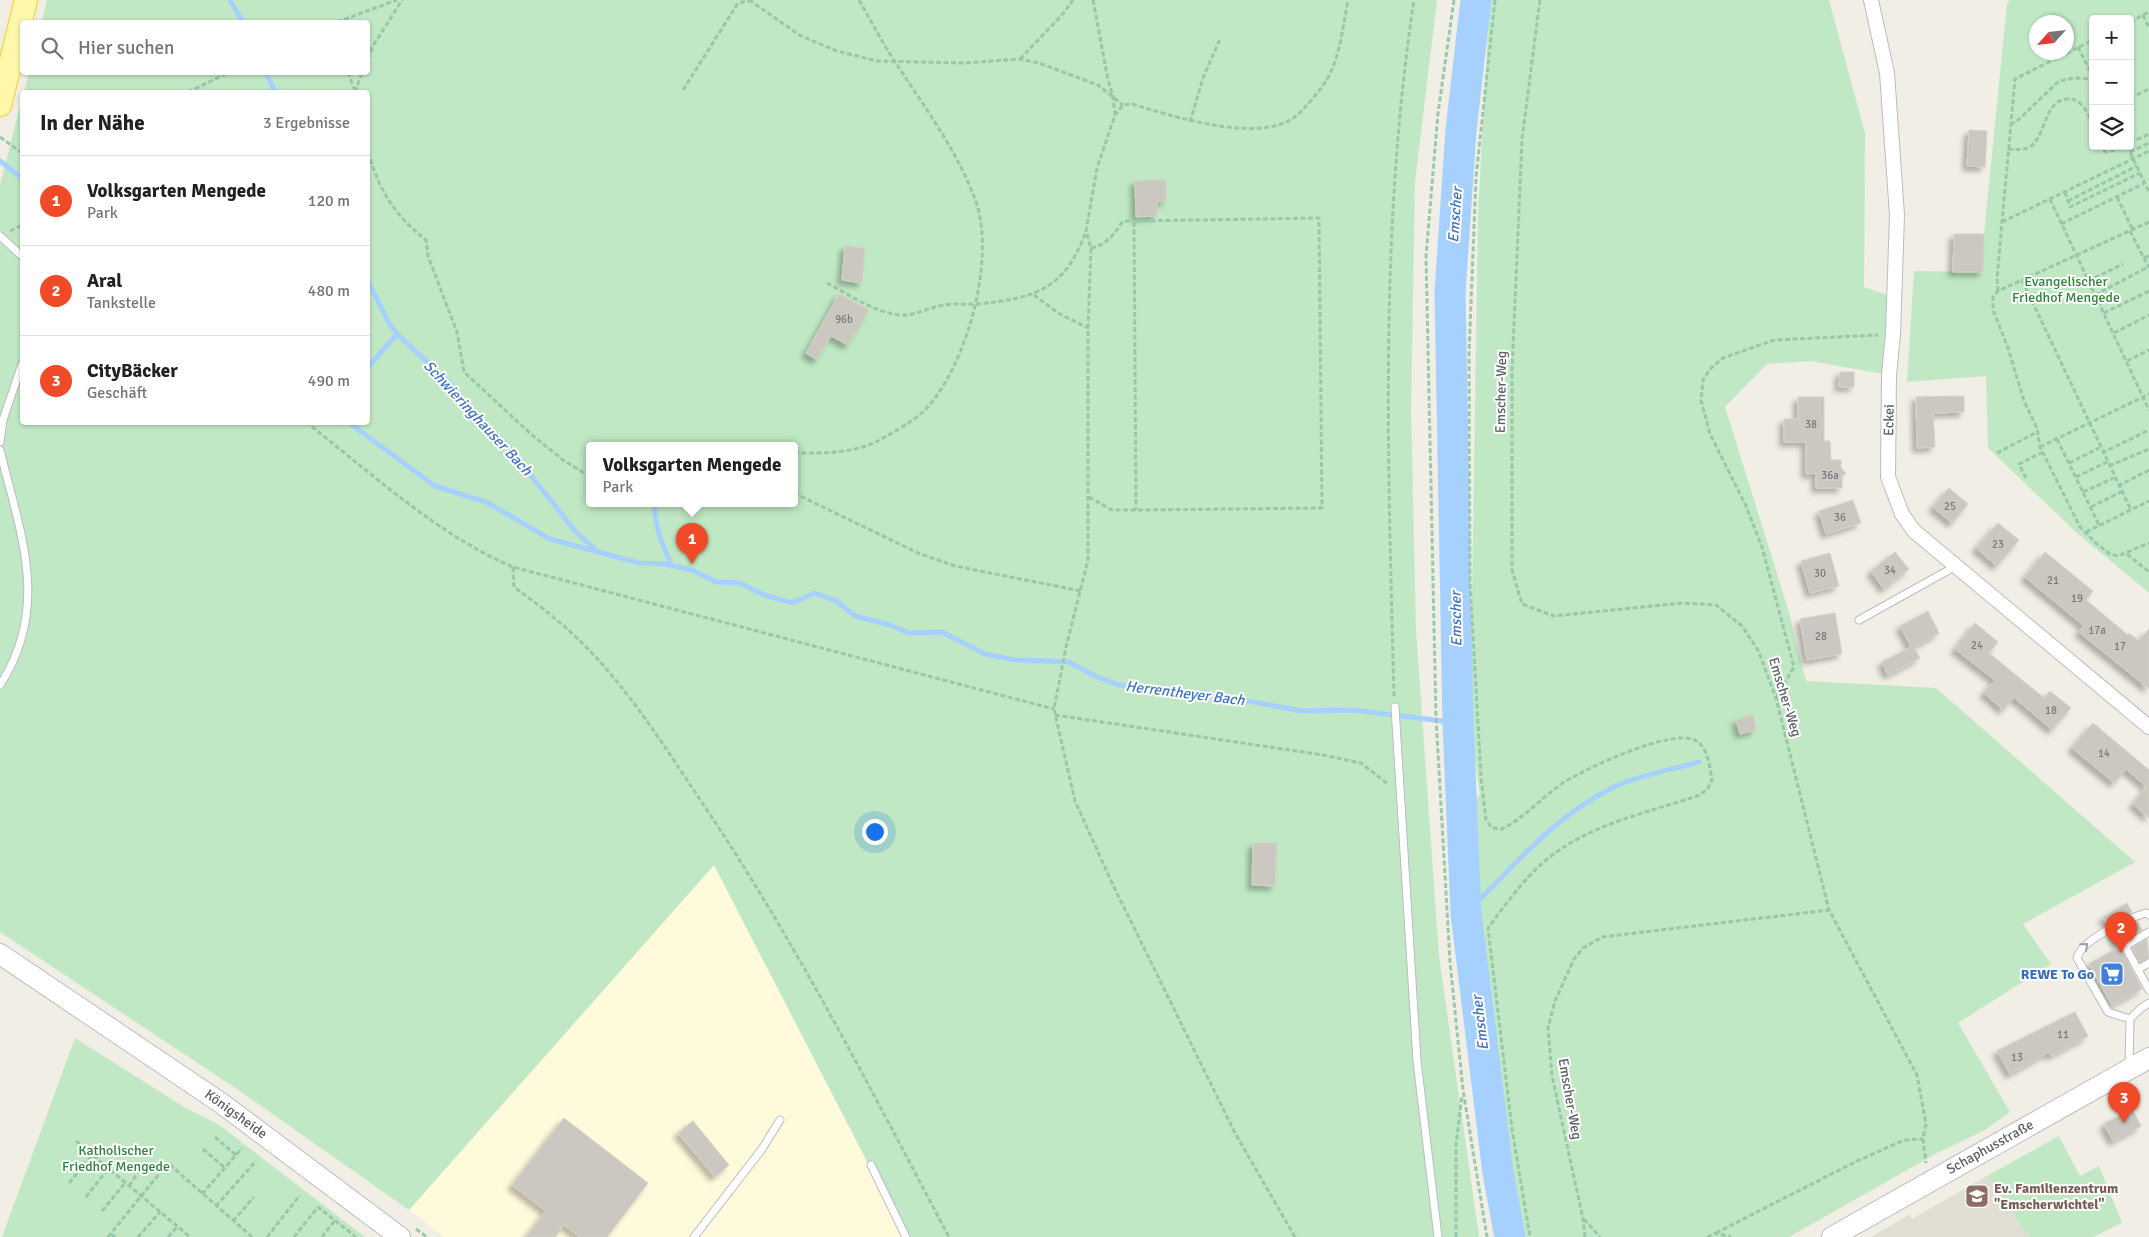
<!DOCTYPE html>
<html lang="de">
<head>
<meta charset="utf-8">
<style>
	body { margin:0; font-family:Signika,sans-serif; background:#f6f6f6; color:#202124 }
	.controls { position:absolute; right:15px; top:15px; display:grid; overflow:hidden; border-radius:5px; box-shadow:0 1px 4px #0004 }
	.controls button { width:45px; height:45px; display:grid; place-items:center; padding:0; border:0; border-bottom:1px solid #e0e0e0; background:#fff; color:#202124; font:25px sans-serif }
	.compass { position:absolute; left:2029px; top:15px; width:45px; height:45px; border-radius:50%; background:#fff; box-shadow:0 1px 4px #0004; rotate:243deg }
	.you { position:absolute; left:874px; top:831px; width:18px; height:18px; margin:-12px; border:4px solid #fff; border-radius:50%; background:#1a73e8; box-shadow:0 0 0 8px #1a73e833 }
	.badge { display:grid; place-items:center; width:32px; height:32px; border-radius:50%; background:#f14a29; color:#fff; font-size:16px; font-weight:700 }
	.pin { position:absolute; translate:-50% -41px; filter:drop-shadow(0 1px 2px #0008) }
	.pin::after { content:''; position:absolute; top:26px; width:18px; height:15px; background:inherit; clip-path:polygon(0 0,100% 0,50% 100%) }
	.popup { position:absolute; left:586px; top:442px; width:212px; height:65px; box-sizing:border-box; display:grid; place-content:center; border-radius:5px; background:#fff; filter:drop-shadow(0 1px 4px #0005); font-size:16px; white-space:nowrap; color:#757577 }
	.popup b { font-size:19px; color:#202124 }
	.popup::after { content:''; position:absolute; left:50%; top:100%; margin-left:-10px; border:10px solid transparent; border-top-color:#fff }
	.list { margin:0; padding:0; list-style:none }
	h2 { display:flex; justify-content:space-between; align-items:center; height:65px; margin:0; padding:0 20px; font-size:21px }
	h2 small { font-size:16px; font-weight:400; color:#757577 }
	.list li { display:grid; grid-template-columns:32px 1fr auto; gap:15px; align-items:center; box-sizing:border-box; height:90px; padding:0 20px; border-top:1px solid #e0e0e0 }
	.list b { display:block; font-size:19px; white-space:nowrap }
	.list p { margin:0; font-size:16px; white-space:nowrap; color:#757577 }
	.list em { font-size:16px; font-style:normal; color:#757577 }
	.icon { flex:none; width:28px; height:28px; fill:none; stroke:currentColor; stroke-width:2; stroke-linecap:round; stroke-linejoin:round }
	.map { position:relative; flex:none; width:2149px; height:1237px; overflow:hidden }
	.search { position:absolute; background:#fff; box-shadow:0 1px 4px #0004; left:20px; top:20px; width:350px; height:55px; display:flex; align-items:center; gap:12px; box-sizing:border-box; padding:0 18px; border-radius:5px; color:#757577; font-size:19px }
	.panel { position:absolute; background:#fff; box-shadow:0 1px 4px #0004; left:20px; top:90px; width:350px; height:335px; border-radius:5px }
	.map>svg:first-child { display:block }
	.commercial { fill:#fffadb }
	.education { fill:#e0ded3 }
	.green { fill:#c0e8c4; fill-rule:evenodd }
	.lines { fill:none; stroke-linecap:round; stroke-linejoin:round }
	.stream { stroke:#a6d1ff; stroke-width:5 }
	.river { stroke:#a6d1ff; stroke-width:31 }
	.building { fill:#cbc8c2; stroke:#d5d1c3; filter:url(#shadow) }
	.service-casing { stroke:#babcc1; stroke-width:9 }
	.minor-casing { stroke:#babcc1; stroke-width:16 }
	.secondary-casing { stroke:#babdc3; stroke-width:22 }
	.primary-casing { stroke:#f8d856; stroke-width:25 }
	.path { stroke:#98c7a9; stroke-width:3; stroke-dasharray:5 2.5; stroke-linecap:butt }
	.service { stroke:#fff; stroke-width:7 }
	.minor { stroke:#fff; stroke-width:14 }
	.secondary { stroke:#fff; stroke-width:20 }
	.primary { stroke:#fff8ab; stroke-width:22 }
	.oneway { stroke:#9ea0a3 }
	.labels { text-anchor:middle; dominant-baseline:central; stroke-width:4; stroke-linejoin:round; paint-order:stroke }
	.number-label { font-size:11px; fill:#787a7d }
	.park-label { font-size:14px; fill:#30823a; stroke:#fff }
	.street-label { font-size:14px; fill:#5d6066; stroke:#fff }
	.shop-label { font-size:14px; font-weight:bold; fill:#366cbe; stroke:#fff; text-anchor:end }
	.education-label { font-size:14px; font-weight:bold; fill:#785e54; stroke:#fff; text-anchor:start }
	.water-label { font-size:15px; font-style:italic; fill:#4073c0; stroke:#fff }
</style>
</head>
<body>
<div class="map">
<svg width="2149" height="1237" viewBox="0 0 2149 1237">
	<defs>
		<filter id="shadow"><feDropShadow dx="-4.5" dy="4.5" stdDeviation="2.5" flood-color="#0004"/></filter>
	</defs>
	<rect width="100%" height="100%" fill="#f0eee5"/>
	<path class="commercial" d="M714,865L906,1237H444L409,1210Z"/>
	<path class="education" d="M1987,1176L2029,1237H1871L1909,1215L1912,1219Z"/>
	<path class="green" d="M47,0H1437L1415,182L1411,410L1416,630L1439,956L1479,1237H906L714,865L409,1210L234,1087L0,932V185L22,98V422H368V92H24L29,73L368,72V22H42ZM590,445H794V503H590Z
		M1492,0H1829L1865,133L1864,287L1890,296L1889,375L1811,361L1767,364L1725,407L1788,609L1806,681L1936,688L2135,862L2023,924L2051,964L1958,1023L2010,1112L1985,1130L1937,1153L1789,1237H1520L1476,936L1467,804L1480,795L1470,727L1478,214L1489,15Z
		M2010,0H2149V593L2078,534L1988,448L1986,376L1907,382L1914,271L1983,272L1984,234L2007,4ZM2093,19H2130V146H2093ZM2036,22H2066V52H2036Z
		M75,1038L184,1107L218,1124L365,1237H2Z
		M2059,1136L2080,1176L2099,1166L2122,1223L2093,1237H2029L1987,1176Z"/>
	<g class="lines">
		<path class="stream" d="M230,0L243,22
			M266,72L275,92
			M0,161L22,178
			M368,281L389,323L397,334L453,386L473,411L505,443L576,532L594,548
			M368,367L397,334
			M348,422L435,486L486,502L550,539L639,563L666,564L692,570L716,582L740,583L764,595L792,603L815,593L836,601L855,616L890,625L909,633L942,632L985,654L1015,660L1069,662L1095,676L1119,685L1146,690L1199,692L1302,711L1354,710L1458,723
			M655,504C654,527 663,546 672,566
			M1466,913C1515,866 1551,818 1614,787C1635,776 1675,769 1699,762"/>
		<path class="river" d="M1476,0L1461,130L1450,292L1458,723L1466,913L1498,1173L1510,1237"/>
	</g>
	<path class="building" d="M1969,130L1987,131L1985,167L1967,166Z
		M1166,180V201L1157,202V216L1136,217L1135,181Z
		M1954,234H1984L1983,272H1953Z
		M845,246L865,248L862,283L842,280Z
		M839,294L869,310L848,345L831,336L817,360L806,353Z
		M1840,372H1854V387H1839Z
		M1964,396V412L1933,413L1935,447L1917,448L1916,397Z
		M1798,397H1824V441H1830L1831,460H1841V468L1846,473L1842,477V488H1816V473L1806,474V442H1784V419H1798Z
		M1949,488L1968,504L1952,523L1933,507Z
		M1853,500L1861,523L1826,534L1819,511Z
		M1998,523L2019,540L1997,566L1976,548Z
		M1895,552L1909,569L1884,589L1871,571Z
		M2045,552L2093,591L2086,600L2128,635L2129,633L2139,641L2149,629V689L2079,632L2084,626L2025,577Z
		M1830,553L1839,586L1810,593L1801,561Z
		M1928,611L1939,633L1914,647L1920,658L1888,675L1882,662L1911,647L1900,626Z
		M1835,613L1842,654L1807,660L1800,619Z
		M1975,623L1998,642L1989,653L2044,698L2050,691L2071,708L2052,730L2014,697L2003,710L1984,693L1995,680L1955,649Z
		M1753,715L1756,730L1740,734L1736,720Z
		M2093,723L2149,770V818L2133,804L2147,787L2126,769L2114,783L2072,748Z
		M1253,843H1277L1275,886L1252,885Z
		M2127,903L2132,912L2107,924L2103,917Z
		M2138,922L2142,930L2122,941L2120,946L2142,989L2112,1005L2089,964L2119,947L2112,934Z
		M2147,939L2149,958L2140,962L2132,948Z
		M2075,1012L2088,1036L2051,1056L2049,1052L2010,1074L1997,1051Z
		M2132,1109L2141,1126L2113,1141L2104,1124Z
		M564,1118L648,1183L607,1237H580L564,1225L555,1237H526L546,1211L512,1185Z
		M693,1121L729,1165L715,1177L678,1133Z"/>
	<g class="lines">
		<g class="service-casing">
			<path id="service" d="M0,236L22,256
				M0,442L3,420L22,364
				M0,450C20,533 51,606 0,685
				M1859,620L1956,566
				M1395,707L1417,1061L1438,1237
				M2149,932L2125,946L2149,990
				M2138,969L2149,963
				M2130,1019L2108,1012L2077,958C2081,940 2129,918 2146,913L2149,915
				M2129,1066L2130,1019L2140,1009L2149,1003
				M871,1165L906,1237
				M694,1237L762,1149L780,1120"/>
		</g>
		<g class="minor-casing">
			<path id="minor" d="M1871,0L1887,73L1897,215L1893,334L1889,375L1888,477L1902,514L1914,531L2149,727"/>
		</g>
		<g class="secondary-casing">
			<path id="secondary" d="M0,954L221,1103L400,1237
				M1832,1237L2149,1058"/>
		</g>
		<g class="primary-casing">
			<path id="primary" d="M0,105L26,0"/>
		</g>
		<path class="path" d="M749,0L801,36L837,51L877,61L963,63L1020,59L1039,63L1098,85L1123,105
			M1093,0L1108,80L1113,96L1115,114
			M1454,0L1438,113L1426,256L1436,718L1450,962L1463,1090L1487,1237
			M1495,0L1476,177L1469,354L1470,582L1481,777L1486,820L1492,828L1502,829C1526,817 1544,795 1566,781C1590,767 1669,729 1695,740C1708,746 1710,768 1712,780L1707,790L1697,796C1652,811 1601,822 1561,849C1531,868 1509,900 1488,928L1512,1129L1530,1237
			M1540,0L1522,139L1512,372V570L1522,604L1554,616L1682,603L1716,605L1742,626L1758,650L1776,698L1829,910L1917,1075L1926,1124L1923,1139L1926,1163
			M2143,15L2149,28
			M337,22L397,0
			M2130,22L2149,12
			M2078,47L2093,77
			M368,59L373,46L402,0
			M1020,59L1061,16L1073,0
			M348,72L354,89
			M683,90L738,3L755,0
			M188,92L230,72
			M355,92L362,72
			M2130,98L2149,89
			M1190,122L1203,78L1220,39
			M2010,124L2016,122L2059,81L2074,78L2093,79
			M0,137L22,153
			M2130,143L2149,134
			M2097,146L2106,152L2124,148
			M2127,146L2149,192
			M2008,149C2016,149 2025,151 2031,146C2046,135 2044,101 2067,99C2081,97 2087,113 2093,123
			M368,152C380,191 393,214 426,240L428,256L457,332L464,372L532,435L563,460L590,477
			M2130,152L2149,143
			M2065,192L2070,207L2140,173
			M2117,197L2133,230
			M2050,199L2149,410
			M2068,201L2137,166
			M2002,222L2149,151
			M2149,222L1998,291L1993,297V310L2008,348L2024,401L2037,428L2040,447L2080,527L2097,544L2110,554L2118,556L2149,543
			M2061,224L2145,183
			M10,231L22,225
			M2130,231L2149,268
			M1091,248C1107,245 1114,234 1123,221H1134
			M2144,258L2149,256
			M2022,280L2131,510
			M2088,281L2123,264
			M827,283C850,295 873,312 900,315C916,316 929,307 944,305C955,303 967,305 978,304C1035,298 1065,290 1086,231
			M1998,291L1997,278L2015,79L2093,40
			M1034,295L1058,313L1088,328
			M2095,295L2148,267
			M2104,313L2149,291
			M2114,333L2149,315
			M2127,361L2149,350
			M306,422C370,472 439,536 513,567L1054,709
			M2057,439L2099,525
			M706,445H726
			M2040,447L2149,394
			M794,453C824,453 857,454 883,438C896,431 913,421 924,411C967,367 997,257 975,199C956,149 924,106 895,62C882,42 871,21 859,0
			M1997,453L2037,432
			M2102,453L2149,430
			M2069,463L2099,448
			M2109,466L2149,449
			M2076,477L2107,462
			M2026,478L2019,464L2043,452
			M2118,486L2149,470
			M2083,492L2114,478
			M794,493L918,553L955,566L1081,591
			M1089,497L1112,510H1136L1322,508L1319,218L1134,221L1136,510
			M2091,507L2121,492
			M2086,532L2149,501
			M2127,554L2149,572
			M513,567L514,587C529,598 544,609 558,621C618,671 660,740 703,804C796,942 871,1090 949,1237
			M1394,696C1388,464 1379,230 1414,0
			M1776,698L1794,667L1762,547L1746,506L1710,434L1701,400L1703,380L1710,369L1723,358L1774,340L1878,335
			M1055,715L1323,755L1361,763L1388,784
			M215,1137L236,1155
			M76,1141L190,1237
			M203,1149L225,1168
			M69,1183L92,1155
			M129,1186L143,1165
			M202,1194L242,1148
			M86,1197L108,1169
			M216,1206L256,1161
			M102,1211L125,1183
			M1584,1219L1600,1237
			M233,1221L254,1197
			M416,1229L427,1237
			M1716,1233L1855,1162L1904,1140L1923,1139
			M111,1234L115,1237
			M108,1237L168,1163L252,1237
			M138,1237L160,1212
			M168,1237L177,1227
			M267,1237L300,1195
			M294,1237L318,1207L356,1237
			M322,1237L335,1220
			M1295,1237L1235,1133L1112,883L1075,801L1054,709L1066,647L1088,560V328L1091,248L1086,231L1097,168L1115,115L1123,105L1132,104C1172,116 1260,145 1296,116C1304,110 1320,90 1326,81C1340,58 1343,26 1348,0
			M1456,1237V1145L1462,1095
			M1585,1237L1583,1219L1552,1076L1548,1028L1555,1001L1574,959L1583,948L1602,937L1829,910
			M1707,1237L1716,1233L1731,1237"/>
		<use href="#service" class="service"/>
		<use href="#minor" class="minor"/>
		<use href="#secondary" class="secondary"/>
		<use href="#primary" class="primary"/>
	</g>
	<defs><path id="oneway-chevron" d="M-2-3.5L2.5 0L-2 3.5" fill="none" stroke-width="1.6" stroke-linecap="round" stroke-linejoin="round" transform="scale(1.25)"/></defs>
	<use class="oneway" href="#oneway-chevron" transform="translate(2085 946) rotate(-41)"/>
	<defs>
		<g id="supermarket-square" transform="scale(1.25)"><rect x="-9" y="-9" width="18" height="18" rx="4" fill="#3f7fe0" stroke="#fff"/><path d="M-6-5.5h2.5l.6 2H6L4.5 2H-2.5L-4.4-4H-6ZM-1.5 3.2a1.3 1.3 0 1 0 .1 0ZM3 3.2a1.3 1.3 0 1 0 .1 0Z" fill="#fff"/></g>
		<g id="school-square" transform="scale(1.25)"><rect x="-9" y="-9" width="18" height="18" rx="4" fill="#8d6e63" stroke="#fff"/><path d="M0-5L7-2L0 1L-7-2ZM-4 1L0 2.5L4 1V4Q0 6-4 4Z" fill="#fff"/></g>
	</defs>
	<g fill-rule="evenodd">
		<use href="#supermarket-square" x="2112" y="974"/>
		<use href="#school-square" x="1977" y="1196"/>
	</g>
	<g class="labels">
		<g class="number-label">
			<text x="844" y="319">96b</text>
			<text x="1811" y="424">38</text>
			<text x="1830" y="475">36a</text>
			<text x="1950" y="506">25</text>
			<text x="1840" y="517">36</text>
			<text x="1998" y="544">23</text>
			<text x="1890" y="570">34</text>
			<text x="1820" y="573">30</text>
			<text x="2053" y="580">21</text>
			<text x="2077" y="598">19</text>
			<text x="2097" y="630">17a</text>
			<text x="1821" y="636">28</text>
			<text x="1977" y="645">24</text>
			<text x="2120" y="646">17</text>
			<text x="2051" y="710">18</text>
			<text x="2104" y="753">14</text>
			<text x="2063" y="1034">11</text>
			<text x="2017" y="1057">13</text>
		</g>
		<g class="park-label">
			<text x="2066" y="281">Evangelischer<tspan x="2066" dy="16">Friedhof Mengede</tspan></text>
			<text x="116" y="1150">Katholischer<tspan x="116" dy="16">Friedhof Mengede</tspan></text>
		</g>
		<g class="street-label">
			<text transform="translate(1501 392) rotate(-89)">Emscher-Weg</text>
			<text transform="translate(1889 420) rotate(-89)">Eckei</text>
			<text transform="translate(1785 697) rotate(73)">Emscher-Weg</text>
			<text transform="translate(1570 1099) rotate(80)">Emscher-Weg</text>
			<text transform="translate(236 1114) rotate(36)">Königsheide</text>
			<text transform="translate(1990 1147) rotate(-29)">Schaphusstraße</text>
		</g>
		<g class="shop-label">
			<text x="2094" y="974">REWE To Go</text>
		</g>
		<g class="education-label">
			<text x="1994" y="1188">Ev. Familienzentrum<tspan x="1994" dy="16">"Emscherwichtel"</tspan></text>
		</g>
		<g class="water-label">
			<text transform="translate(1455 215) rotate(-86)">Emscher</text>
			<text transform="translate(478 418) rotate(47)">Schwieringhauser Bach</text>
			<text transform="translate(1456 619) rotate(-91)">Emscher</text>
			<text transform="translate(1185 693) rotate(7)">Herrentheyer Bach</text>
			<text transform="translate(1480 1023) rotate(-97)">Emscher</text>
		</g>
	</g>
</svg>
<div class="controls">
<button>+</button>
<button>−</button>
<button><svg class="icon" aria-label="layers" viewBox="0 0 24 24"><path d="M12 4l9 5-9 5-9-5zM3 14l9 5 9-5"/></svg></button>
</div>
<svg class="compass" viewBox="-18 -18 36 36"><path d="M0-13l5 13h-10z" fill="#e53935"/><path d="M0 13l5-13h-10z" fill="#757577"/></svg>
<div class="you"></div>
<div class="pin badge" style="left:692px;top:564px">1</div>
<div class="popup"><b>Volksgarten Mengede</b>Park</div>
<div class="pin badge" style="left:2121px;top:953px">2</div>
<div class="pin badge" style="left:2124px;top:1123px">3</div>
<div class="search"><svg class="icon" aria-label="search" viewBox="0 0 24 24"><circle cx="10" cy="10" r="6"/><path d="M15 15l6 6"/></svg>Hier suchen</div>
<section class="panel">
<h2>In der Nähe<small>3 Ergebnisse</small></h2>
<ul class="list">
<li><span class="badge">1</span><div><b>Volksgarten Mengede</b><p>Park</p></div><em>120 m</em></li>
<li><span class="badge">2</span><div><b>Aral</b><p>Tankstelle</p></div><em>480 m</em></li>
<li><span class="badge">3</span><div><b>CityBäcker</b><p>Geschäft</p></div><em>490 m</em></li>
</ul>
</section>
</div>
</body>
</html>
